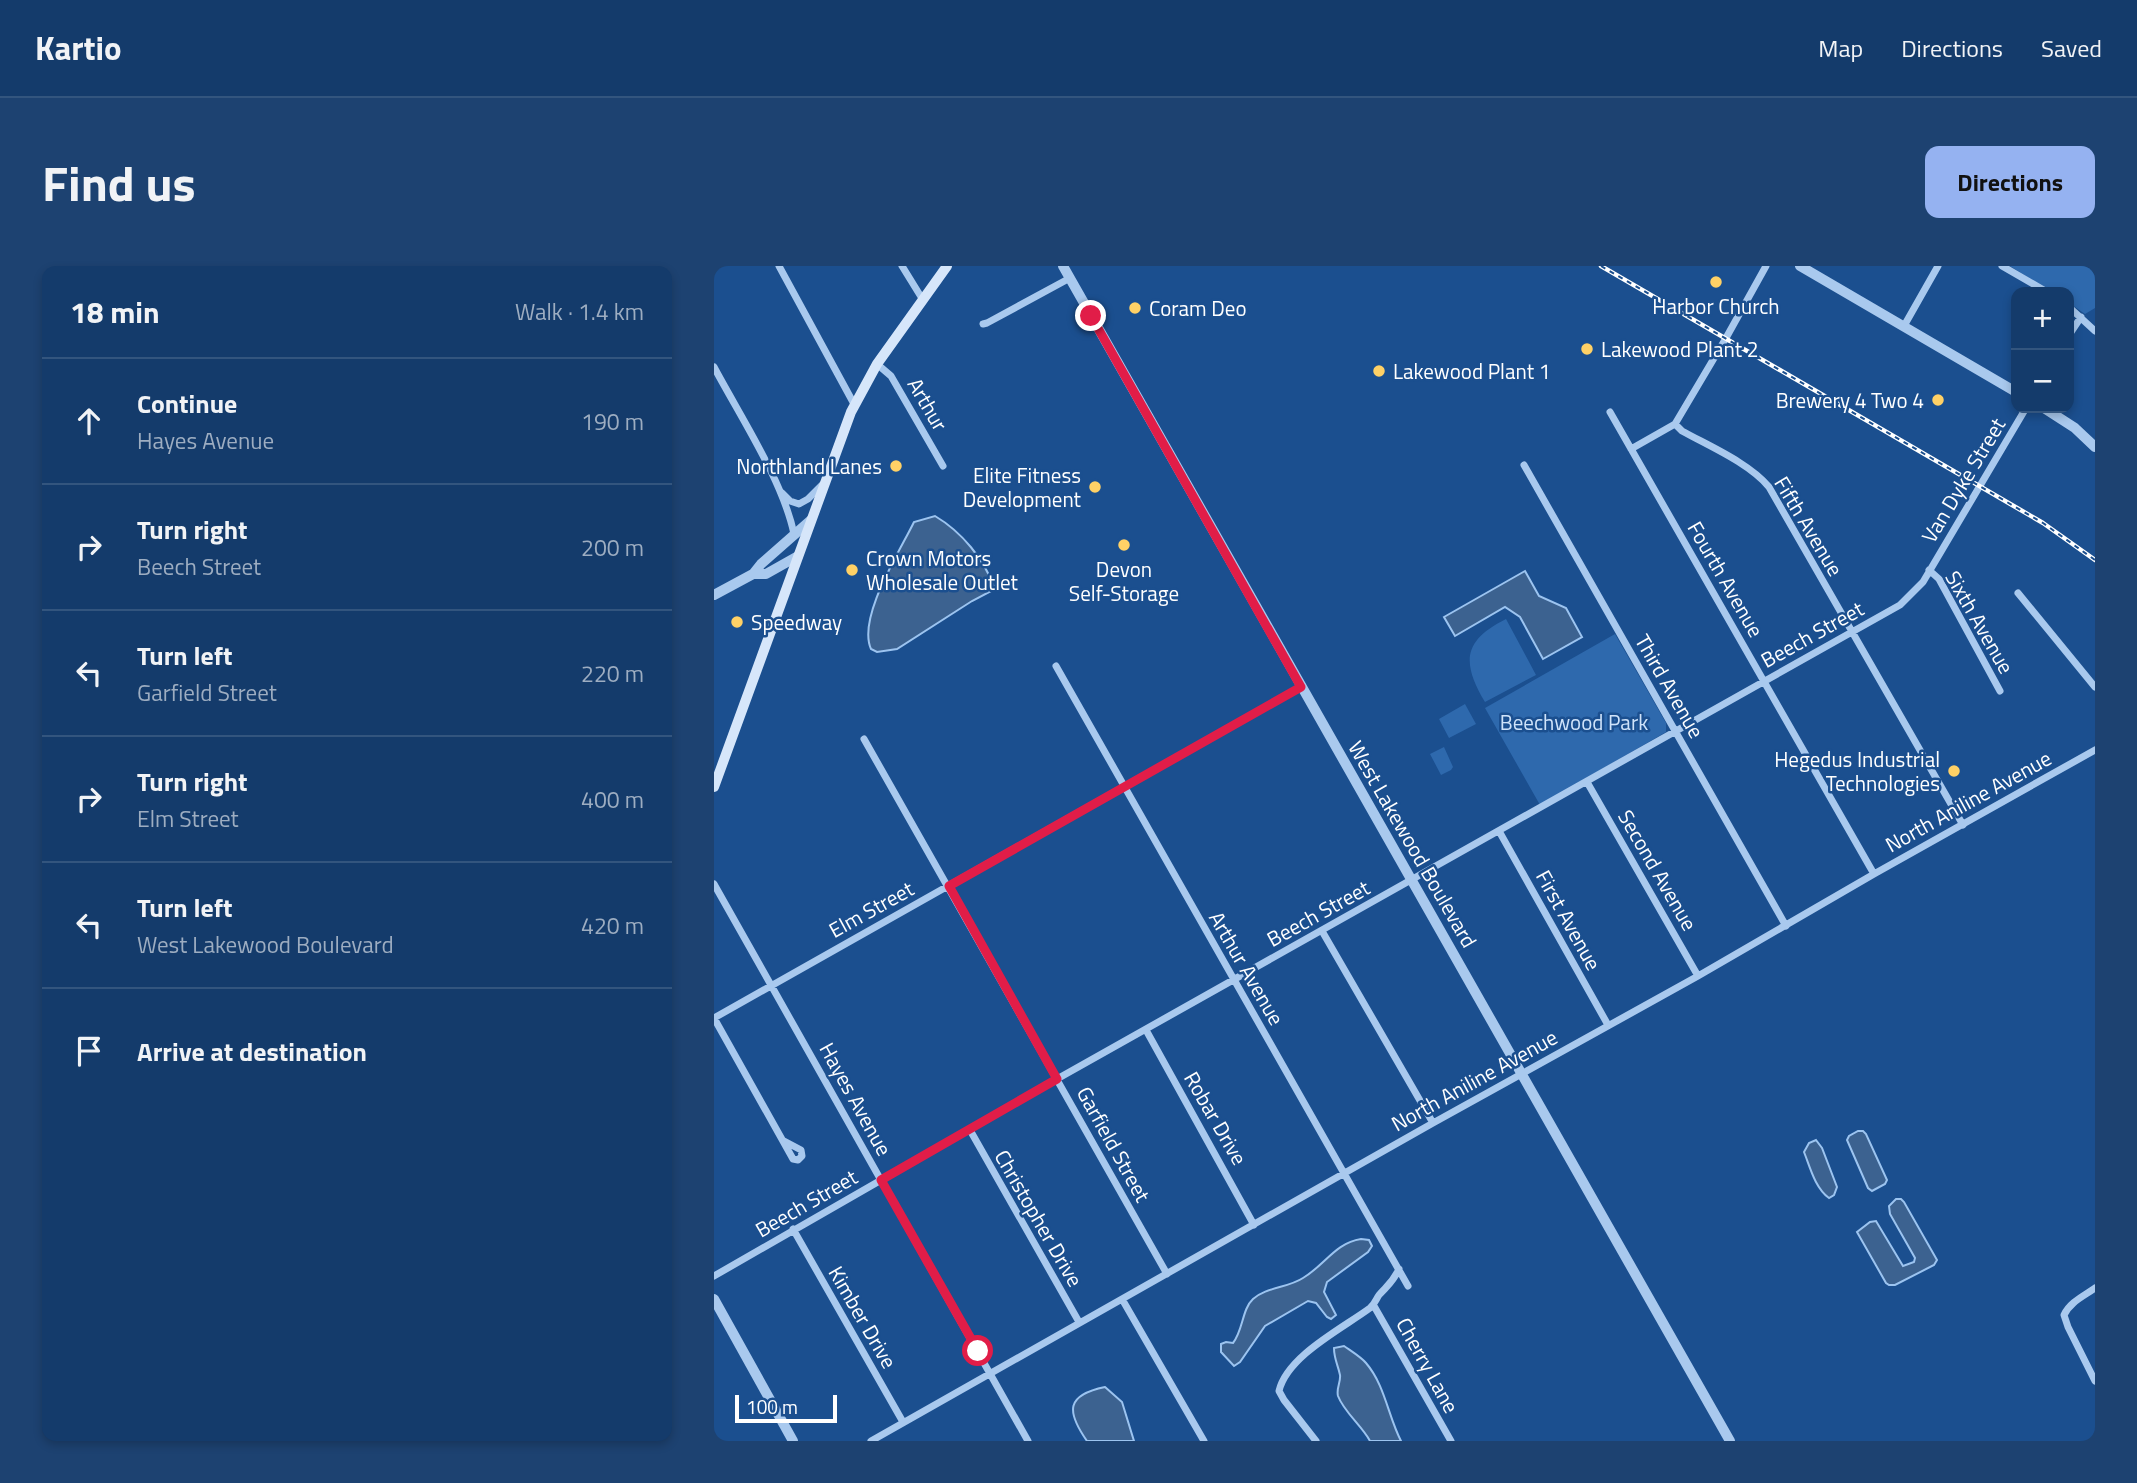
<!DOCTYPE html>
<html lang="en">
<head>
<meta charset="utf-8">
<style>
	body { margin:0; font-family:"Titillium Web",sans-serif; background:#1d4271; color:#f1f3f6 }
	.controls { position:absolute; right:21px; top:21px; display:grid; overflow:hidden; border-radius:14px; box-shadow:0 4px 10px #0003 }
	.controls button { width:63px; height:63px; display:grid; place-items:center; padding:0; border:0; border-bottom:2px solid #33557e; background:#143b6b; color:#f1f3f6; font:35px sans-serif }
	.scale { position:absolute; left:21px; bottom:18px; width:102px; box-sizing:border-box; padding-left:7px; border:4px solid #fff; border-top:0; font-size:19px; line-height:24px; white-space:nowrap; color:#fff; -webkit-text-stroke:5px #1b4f8f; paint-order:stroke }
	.stop { position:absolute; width:21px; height:21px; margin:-16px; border:5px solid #e11d48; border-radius:50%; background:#fff }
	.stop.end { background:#e11d48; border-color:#fff; box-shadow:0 2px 7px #0008 }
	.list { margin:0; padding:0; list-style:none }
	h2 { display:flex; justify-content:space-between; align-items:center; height:91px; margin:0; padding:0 28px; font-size:30px }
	h2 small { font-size:23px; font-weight:400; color:#9dadc1 }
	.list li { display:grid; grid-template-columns:46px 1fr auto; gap:21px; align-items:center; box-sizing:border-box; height:126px; padding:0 28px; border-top:2px solid #33557e }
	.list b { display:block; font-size:26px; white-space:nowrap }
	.list p { margin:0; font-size:23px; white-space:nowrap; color:#9dadc1 }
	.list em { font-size:23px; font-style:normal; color:#9dadc1 }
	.icon { flex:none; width:38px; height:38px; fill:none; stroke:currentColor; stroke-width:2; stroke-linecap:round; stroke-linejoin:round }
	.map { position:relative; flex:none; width:1381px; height:1175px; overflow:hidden; border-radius:14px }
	header { display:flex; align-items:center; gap:42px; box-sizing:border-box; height:98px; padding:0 35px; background:#143b6b; border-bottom:2px solid #33557e }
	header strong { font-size:33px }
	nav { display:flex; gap:38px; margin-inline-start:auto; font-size:24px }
	.intro { display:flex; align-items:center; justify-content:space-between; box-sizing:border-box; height:168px; padding:0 42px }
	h1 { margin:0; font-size:49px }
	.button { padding:18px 32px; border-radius:14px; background:#95b2f1; color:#111; font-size:24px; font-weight:700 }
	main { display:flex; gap:42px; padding:0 42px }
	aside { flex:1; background:#143b6b; border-radius:14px; box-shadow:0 4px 10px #0003 }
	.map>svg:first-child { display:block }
	.green { fill:#2e69ad }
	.water { fill:#3c6290; stroke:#9cc4f0; stroke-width:2 }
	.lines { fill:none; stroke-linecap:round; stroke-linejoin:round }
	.minor { stroke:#a9c9ee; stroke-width:7 }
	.tertiary { stroke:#a9c9ee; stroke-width:10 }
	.secondary { stroke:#d6e6fa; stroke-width:10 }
	.rail-casing { stroke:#fff; stroke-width:4.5 }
	.rail { stroke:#1b4f8f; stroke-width:2; stroke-dasharray:5; stroke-linecap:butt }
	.route { stroke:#e11d48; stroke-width:9 }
	.poi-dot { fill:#ffd166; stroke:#1b4f8f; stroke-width:2.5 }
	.labels { text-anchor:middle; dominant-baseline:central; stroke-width:5; stroke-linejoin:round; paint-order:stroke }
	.poi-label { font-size:21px; fill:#fff; stroke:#1b4f8f; text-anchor:start }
	.street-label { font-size:21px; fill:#fff; stroke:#1b4f8f }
	.park-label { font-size:21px; fill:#cfe3fa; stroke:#1b4f8f }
</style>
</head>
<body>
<header>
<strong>Kartio</strong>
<nav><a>Map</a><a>Directions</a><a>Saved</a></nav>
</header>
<div class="intro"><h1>Find us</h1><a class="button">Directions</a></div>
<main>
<aside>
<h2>18 min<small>Walk · 1.4 km</small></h2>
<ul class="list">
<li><svg class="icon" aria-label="ahead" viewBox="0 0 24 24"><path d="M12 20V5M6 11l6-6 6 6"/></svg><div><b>Continue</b><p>Hayes Avenue</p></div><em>190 m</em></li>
<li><svg class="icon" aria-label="right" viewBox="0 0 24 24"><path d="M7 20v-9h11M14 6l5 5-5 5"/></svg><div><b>Turn right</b><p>Beech Street</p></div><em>200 m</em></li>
<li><svg class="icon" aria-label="left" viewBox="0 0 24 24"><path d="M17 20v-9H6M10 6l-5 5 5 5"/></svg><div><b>Turn left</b><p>Garfield Street</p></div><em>220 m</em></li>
<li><svg class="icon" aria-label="right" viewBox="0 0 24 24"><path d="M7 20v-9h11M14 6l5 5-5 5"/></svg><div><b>Turn right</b><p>Elm Street</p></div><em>400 m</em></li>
<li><svg class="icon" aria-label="left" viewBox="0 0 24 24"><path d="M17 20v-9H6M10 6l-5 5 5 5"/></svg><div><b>Turn left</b><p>West Lakewood Boulevard</p></div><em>420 m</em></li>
<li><svg class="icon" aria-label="arrive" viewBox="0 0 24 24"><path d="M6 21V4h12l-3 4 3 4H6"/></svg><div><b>Arrive at destination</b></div></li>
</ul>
</aside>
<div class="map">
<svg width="1381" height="1175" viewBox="0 0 1381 1175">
	<rect width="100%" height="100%" fill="#1b4f8f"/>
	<path class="green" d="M1296,0H1381V42L1371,48L1355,37V26H1337Z
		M792,353L822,409L771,436C748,397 748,375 792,353Z
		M901,368L952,457V466L826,539L771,442Z
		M751,438L762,458L735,472L725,453Z
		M730,481L739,501L737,504L727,509L716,488Z"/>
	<path class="water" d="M221,250C248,266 270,293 281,323L258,335L183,383L163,386L157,383C143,352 186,285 200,256Z
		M811,305L825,330L852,342L868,371L829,393L806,351L791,341L741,370L730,351Z
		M1144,865H1149L1152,868L1173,914L1171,918L1158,925L1154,922L1133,874L1135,870Z
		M1102,874L1108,882L1123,921L1120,929L1115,932C1101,922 1096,901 1090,886L1095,877Z
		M1182,933H1187L1190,936L1223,994L1220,999L1181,1019H1175L1172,1017L1143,966L1156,956L1162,955L1189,1000L1200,996L1201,992L1176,948L1175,940Z
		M647,973L655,974L658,980L654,986L613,1016L610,1026L622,1049L617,1053L613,1051L602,1037L594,1035L551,1060L526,1096L520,1100L507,1086V1078L512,1076L519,1077C529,1065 528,1043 539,1033C552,1021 574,1022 589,1012C611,999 621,977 647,973Z
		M630,1080C637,1085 647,1091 652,1097C671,1119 674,1150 687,1175H656C648,1160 630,1146 624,1130C622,1122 627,1116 626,1109C624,1099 620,1093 620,1082Z
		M391,1121L408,1136L420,1175H373C352,1145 352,1129 391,1121Z"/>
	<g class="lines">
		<path class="minor" d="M65,0L140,138
			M188,0L209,34
			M1288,0L1333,26
			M1355,41L1381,65
			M269,58L273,57L356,12
			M1190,60L1224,0
			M1355,69L1367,51
			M163,98L177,110L229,200
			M0,101C26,150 69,215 80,268
			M896,146L1160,608
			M961,158L968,165C995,180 1035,197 1055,221L1249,559
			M917,183L961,158L1012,72L1052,0
			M810,199L1072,660
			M68,227L76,235L85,238L94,233L108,219
			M1215,304L1225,313L1286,425
			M1304,327L1381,421
			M342,400L694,1020
			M150,473L453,1008
			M873,516L984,710
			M785,565L894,759
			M0,618L314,1175
			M608,665L719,857
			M0,752L587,421
			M0,752L79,893L84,894L88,890L87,884L70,875
			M432,764L540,959
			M256,864L365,1056
			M79,963L189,1156
			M0,1010L343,813L1186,339L1209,316L1312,142
			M1381,1022C1370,1030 1356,1036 1350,1049L1354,1061L1381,1115
			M408,1033L490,1175
			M660,1040L737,1175
			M157,1175L719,857L984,710L1160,608L1381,484
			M602,1175L570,1134L565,1125C573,1090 629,1062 656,1042C661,1038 662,1033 665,1029C674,1019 679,1016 685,1003"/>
		<path class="tertiary" d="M349,0L1016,1175
			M1086,0L1302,126
			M1330,142L1361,162L1381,181
			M39,308H52L84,290
			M0,329L39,308L47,298L97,254
			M0,1033L79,1175"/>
		<path class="secondary" d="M0,521L137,146L163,98L233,0"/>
		<g class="rail-casing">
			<path id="rail" d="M887,0L1329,257L1381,294"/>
		</g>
		<use href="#rail" class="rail"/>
	</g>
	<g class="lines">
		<path class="route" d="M264,1085L167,914L343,813L235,620L587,421L377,50"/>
	</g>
	<g class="poi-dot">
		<circle cx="1002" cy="16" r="7"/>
		<circle cx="421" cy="42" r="7"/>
		<circle cx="873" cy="83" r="7"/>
		<circle cx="665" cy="105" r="7"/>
		<circle cx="1224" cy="134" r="7"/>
		<circle cx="182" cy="200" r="7"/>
		<circle cx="381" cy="221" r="7"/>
		<circle cx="410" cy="279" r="7"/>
		<circle cx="138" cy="304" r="7"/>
		<circle cx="23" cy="356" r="7"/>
		<circle cx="1240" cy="505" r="7"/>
	</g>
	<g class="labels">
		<g class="poi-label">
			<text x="1002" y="40" text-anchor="middle">Harbor Church</text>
			<text x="435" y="42">Coram Deo</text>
			<text x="887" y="83">Lakewood Plant 2</text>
			<text x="679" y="105">Lakewood Plant 1</text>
			<text x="1210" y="134" text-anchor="end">Brewery 4 Two 4</text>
			<text x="168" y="200" text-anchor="end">Northland Lanes</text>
			<text x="367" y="209" text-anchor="end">Elite Fitness<tspan x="367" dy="24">Development</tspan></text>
			<text x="152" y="292">Crown Motors<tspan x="152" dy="24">Wholesale Outlet</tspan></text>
			<text x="410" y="303" text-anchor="middle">Devon<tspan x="410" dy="24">Self-Storage</tspan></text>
			<text x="37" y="356">Speedway</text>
			<text x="1226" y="493" text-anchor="end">Hegedus Industrial<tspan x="1226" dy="24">Technologies</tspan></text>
		</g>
		<g class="street-label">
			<text transform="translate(214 138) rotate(60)">Arthur</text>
			<text transform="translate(1249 214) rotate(-59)">Van Dyke Street</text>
			<text transform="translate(1095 260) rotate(59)">Fifth Avenue</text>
			<text transform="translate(1012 313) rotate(60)">Fourth Avenue</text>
			<text transform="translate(1266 356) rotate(60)">Sixth Avenue</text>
			<text transform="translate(1098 368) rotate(-29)">Beech Street</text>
			<text transform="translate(956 420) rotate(60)">Third Avenue</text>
			<text transform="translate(1254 535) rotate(-29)">North Aniline Avenue</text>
			<text transform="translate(699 578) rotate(60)">West Lakewood Boulevard</text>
			<text transform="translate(944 604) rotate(60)">Second Avenue</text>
			<text transform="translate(157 643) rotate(-29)">Elm Street</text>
			<text transform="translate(604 647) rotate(-29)">Beech Street</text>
			<text transform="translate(855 654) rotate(61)">First Avenue</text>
			<text transform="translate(533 702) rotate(60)">Arthur Avenue</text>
			<text transform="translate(760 814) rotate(-29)">North Aniline Avenue</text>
			<text transform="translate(142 833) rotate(61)">Hayes Avenue</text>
			<text transform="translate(502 852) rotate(60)">Robar Drive</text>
			<text transform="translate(400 878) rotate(61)">Garfield Street</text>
			<text transform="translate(92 937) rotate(-30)">Beech Street</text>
			<text transform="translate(325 952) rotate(60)">Christopher Drive</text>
			<text transform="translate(149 1051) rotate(60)">Kimber Drive</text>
			<text transform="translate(714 1099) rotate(61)">Cherry Lane</text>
		</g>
		<g class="park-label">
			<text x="860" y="456">Beechwood Park</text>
		</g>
	</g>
</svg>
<div class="controls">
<button>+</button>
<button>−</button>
</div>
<div class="scale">100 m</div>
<div class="stop" style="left:264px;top:1085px"></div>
<div class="stop end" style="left:377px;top:50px"></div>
</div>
</main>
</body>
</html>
